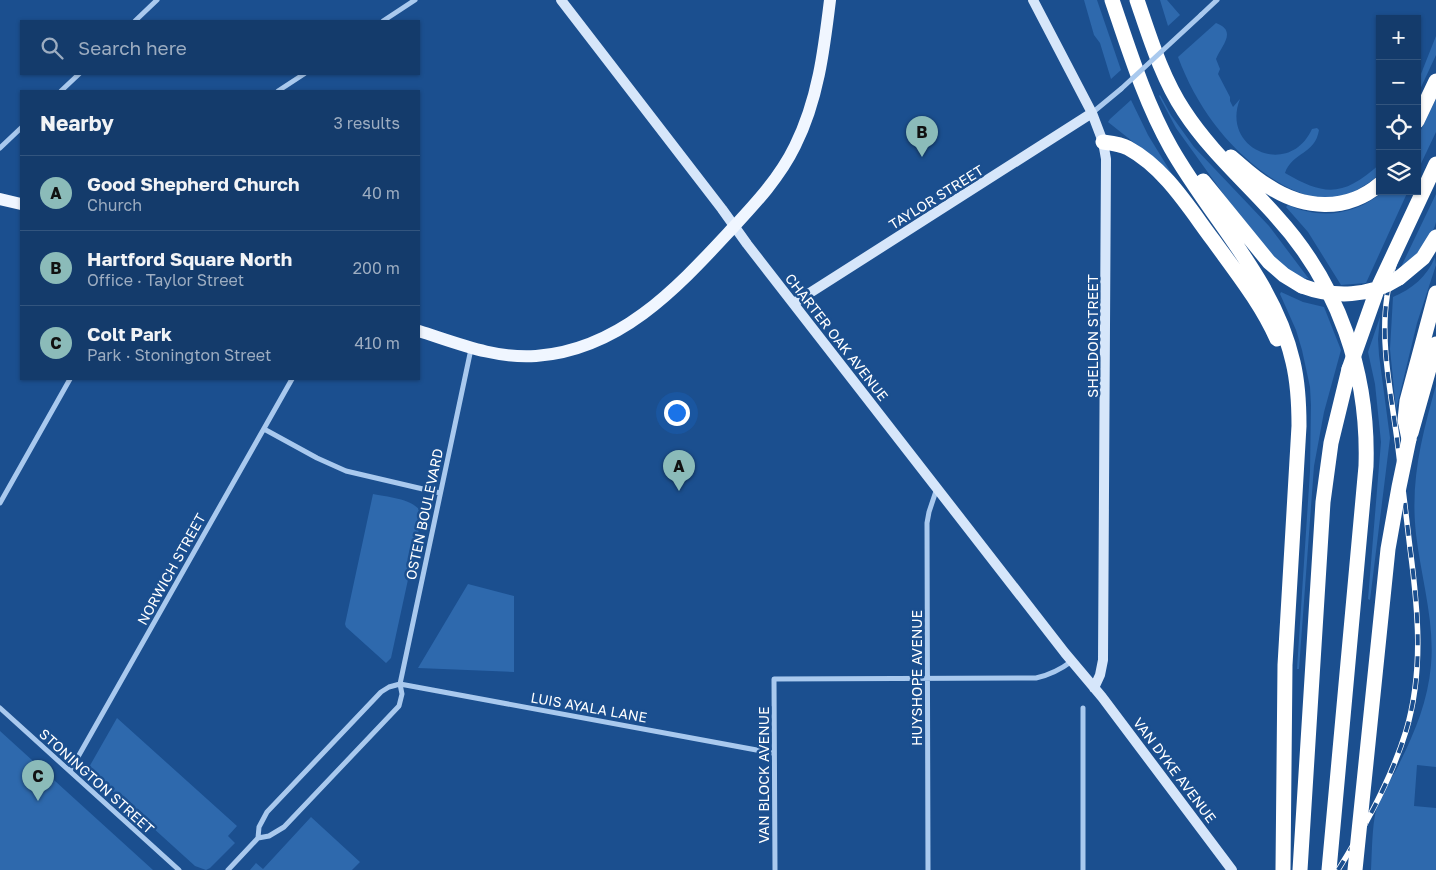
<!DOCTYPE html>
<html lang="en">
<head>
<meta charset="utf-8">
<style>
	body { margin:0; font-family:"Golos Text",sans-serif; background:#1d4271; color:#f1f3f6 }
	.controls { position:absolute; right:15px; top:15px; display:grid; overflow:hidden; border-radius:0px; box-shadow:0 1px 4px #0004 }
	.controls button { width:45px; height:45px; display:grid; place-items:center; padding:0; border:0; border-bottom:1px solid #33557e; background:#143b6b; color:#f1f3f6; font:25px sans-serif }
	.you { position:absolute; left:676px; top:412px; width:18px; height:18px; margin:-12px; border:4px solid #fff; border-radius:50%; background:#1a73e8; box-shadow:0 0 0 8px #1a73e833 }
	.badge { display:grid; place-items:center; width:32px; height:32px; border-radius:50%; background:#8bbbb9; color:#111; font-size:16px; font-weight:700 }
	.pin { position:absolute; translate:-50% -41px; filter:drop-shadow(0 1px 2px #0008) }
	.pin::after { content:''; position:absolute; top:26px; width:18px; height:15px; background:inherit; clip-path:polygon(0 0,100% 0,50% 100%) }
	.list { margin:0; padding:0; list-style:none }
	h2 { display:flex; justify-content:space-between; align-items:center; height:65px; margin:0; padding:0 20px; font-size:21px }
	h2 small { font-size:16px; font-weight:400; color:#9dadc1 }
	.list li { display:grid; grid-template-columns:32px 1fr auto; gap:15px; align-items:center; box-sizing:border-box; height:75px; padding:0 20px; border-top:1px solid #33557e }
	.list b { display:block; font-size:19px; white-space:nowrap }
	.list p { margin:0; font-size:16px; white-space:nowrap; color:#9dadc1 }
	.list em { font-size:16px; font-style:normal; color:#9dadc1 }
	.icon { flex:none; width:28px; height:28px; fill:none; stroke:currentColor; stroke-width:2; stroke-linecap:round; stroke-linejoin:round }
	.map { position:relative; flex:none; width:1436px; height:870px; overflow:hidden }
	.search { position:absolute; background:#143b6b; box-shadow:0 1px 4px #0004; left:20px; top:20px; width:400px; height:55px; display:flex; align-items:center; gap:12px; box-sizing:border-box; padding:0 18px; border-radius:0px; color:#9dadc1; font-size:19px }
	.panel { position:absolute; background:#143b6b; box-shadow:0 1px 4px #0004; left:20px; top:90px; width:400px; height:290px; border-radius:0px }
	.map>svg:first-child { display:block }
	.green { fill:#2e69ad }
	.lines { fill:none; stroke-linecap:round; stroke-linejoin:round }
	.street { stroke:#a9c9ee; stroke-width:5 }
	.secondary { stroke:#d6e6fa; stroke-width:10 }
	.primary { stroke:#f0f6ff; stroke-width:12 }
	.highway { stroke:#fff; stroke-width:15 }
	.rail-casing { stroke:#fff; stroke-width:5.5 }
	.rail { stroke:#1b4f8f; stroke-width:4; stroke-dasharray:11; stroke-linecap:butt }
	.street-bridge { stroke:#a9c9ee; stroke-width:5 }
	.highway-bridge { stroke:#fff; stroke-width:15 }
	.labels { text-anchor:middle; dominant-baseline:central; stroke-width:5; stroke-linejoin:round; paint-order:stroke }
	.street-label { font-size:14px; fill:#fff; stroke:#1b4f8f }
</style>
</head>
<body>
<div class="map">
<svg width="1436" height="870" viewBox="0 0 1436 870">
	<rect width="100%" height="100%" fill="#1b4f8f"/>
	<path class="green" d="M1084,0H1097L1121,70L1111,79L1100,43L1094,35Z
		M1160,0H1167L1180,15L1168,26Z
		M1216,23C1238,31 1221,46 1216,59L1220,69L1218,74L1230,97V101L1233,107L1240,99C1220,149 1289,179 1312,129L1317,128L1319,130C1315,155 1292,152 1285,173C1326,197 1344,196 1380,164L1379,175C1365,186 1350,196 1331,198C1307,199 1286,188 1267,175C1225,145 1196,105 1178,57Z
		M1436,36V55L1417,96V84Z
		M1160,95L1171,115L1194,147L1269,226L1309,279L1306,278L1305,280L1281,266L1227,199L1176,128L1159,96Z
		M1436,99V132L1417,172V138Z
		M1131,100L1148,135L1175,179L1147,153L1108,122L1110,119Z
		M1384,191H1408L1366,283L1341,285L1308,232L1286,207L1288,205C1321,220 1356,215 1384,191Z
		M1436,194C1436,202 1436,214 1436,222C1432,239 1416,258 1401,267Z
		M1435,257L1436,265L1417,323L1396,410L1390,349L1393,297C1412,289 1427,277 1435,257Z
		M1281,292L1303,302L1324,307L1341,350L1324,412L1314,466L1299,669H1297L1310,471L1311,405L1310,387L1302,350L1296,330L1280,294Z
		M1380,317L1378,339L1379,355L1390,438L1370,600L1368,599L1381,442L1375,384L1368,352Z
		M1436,385V767L1417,765L1414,806L1436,808V870H1371C1372,852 1372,827 1376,810C1379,796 1394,776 1400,762C1415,732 1428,700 1431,665C1435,622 1421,577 1416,534C1410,480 1422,436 1436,385Z
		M373,494C387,497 418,499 422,515L391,658L386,663L346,627L345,624Z
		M468,584L514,596V672L418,668Z
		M117,718L237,826L228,836L235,843L210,868L206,870L195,866L88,769Z
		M0,731L153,870H0Z
		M311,817L360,862L352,870H250L256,863L263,869Z"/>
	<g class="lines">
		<path class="street" d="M1201,15L1217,0
			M135,21L157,0
			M383,21L415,0
			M61,91L79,74
			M278,91L304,74
			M1092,113L1121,89
			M0,148L21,128
			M264,429L317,458L346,471L440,493
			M0,503L70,379
			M0,708L179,870
			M1083,708V870
			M70,771L292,379
			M258,838L259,827L267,812L381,692L389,687L400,684L773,753
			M228,870L258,838L269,836L284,827L399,706L402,694L400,684L471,349
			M775,870L774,679L1036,678C1050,675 1060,670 1072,661
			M928,870L927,523L929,512L937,488"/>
		<path class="secondary" d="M561,0L722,209L747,244L1065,653L1102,697L1232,870
			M1033,0L1092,113L1103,142L1106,159L1103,660L1100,675L1094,688
			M794,303L1092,113"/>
		<path class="primary" d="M0,199L21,204
			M419,331C457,343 495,359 536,356C619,350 675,290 728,233C753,206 779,179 795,146C818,100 824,50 830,0"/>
		<path class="highway" d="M1112,0C1129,50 1145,102 1171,148C1212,220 1274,279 1293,362C1298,383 1299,404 1299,426L1285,665L1283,870
			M1137,0C1150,38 1162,78 1184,111C1210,151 1245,181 1276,216C1339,285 1369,373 1366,466L1329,870
			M1417,121L1436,81
			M1103,142C1111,143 1121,144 1128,148C1165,168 1189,208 1213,240C1236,272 1261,303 1277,339
			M1231,157C1243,167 1254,178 1268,186C1303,209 1346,213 1380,184
			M1203,181L1269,262L1284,275L1302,286
			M1399,278L1423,258L1436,237
			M1411,433L1436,344
			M1409,439L1405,420L1407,401L1436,293
			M1300,870L1323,502L1331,443L1349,369"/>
		<g class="rail-casing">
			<path id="rail" d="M1338,870C1365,827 1391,780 1406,731C1424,671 1418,609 1410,548C1406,512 1401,475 1397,439C1391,393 1380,343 1387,297C1392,252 1417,211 1436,171"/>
		</g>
		<use href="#rail" class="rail"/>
		<path class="street-bridge" d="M1121,89L1201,15"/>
		<path class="highway-bridge" d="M1302,286C1334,298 1370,297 1399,278
			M1349,369L1377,290L1436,164
			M1355,870L1388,549L1399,487L1409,439"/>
	</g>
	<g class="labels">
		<g class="street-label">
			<text transform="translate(936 197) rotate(-32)">TAYLOR STREET</text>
			<text transform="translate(1092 336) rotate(-90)">SHELDON STREET</text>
			<text transform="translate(837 337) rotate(52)">CHARTER OAK AVENUE</text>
			<text transform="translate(424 514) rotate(-78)">OSTEN BOULEVARD</text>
			<text transform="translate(171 569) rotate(-61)">NORWICH STREET</text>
			<text transform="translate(916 678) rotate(-90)">HUYSHOPE AVENUE</text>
			<text transform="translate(589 707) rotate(10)">LUIS AYALA LANE</text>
			<text transform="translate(1175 770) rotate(53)">VAN DYKE AVENUE</text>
			<text transform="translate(763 775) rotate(-90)">VAN BLOCK AVENUE</text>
			<text transform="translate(97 781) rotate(42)">STONINGTON STREET</text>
		</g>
	</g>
</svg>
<div class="controls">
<button>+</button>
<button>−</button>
<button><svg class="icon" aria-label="locate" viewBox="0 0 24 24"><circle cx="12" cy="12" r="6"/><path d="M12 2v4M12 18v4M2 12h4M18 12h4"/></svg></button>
<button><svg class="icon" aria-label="layers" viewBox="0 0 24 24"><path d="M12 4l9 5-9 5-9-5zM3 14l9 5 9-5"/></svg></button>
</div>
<div class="you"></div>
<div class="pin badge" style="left:679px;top:491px">A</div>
<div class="pin badge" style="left:922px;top:157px">B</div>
<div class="pin badge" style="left:38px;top:801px">C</div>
<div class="search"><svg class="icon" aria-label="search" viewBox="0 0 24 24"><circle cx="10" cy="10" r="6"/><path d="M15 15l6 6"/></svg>Search here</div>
<section class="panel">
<h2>Nearby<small>3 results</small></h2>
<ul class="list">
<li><span class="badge">A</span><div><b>Good Shepherd Church</b><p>Church</p></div><em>40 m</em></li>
<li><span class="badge">B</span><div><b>Hartford Square North</b><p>Office · Taylor Street</p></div><em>200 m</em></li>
<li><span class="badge">C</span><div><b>Colt Park</b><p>Park · Stonington Street</p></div><em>410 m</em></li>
</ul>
</section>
</div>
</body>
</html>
